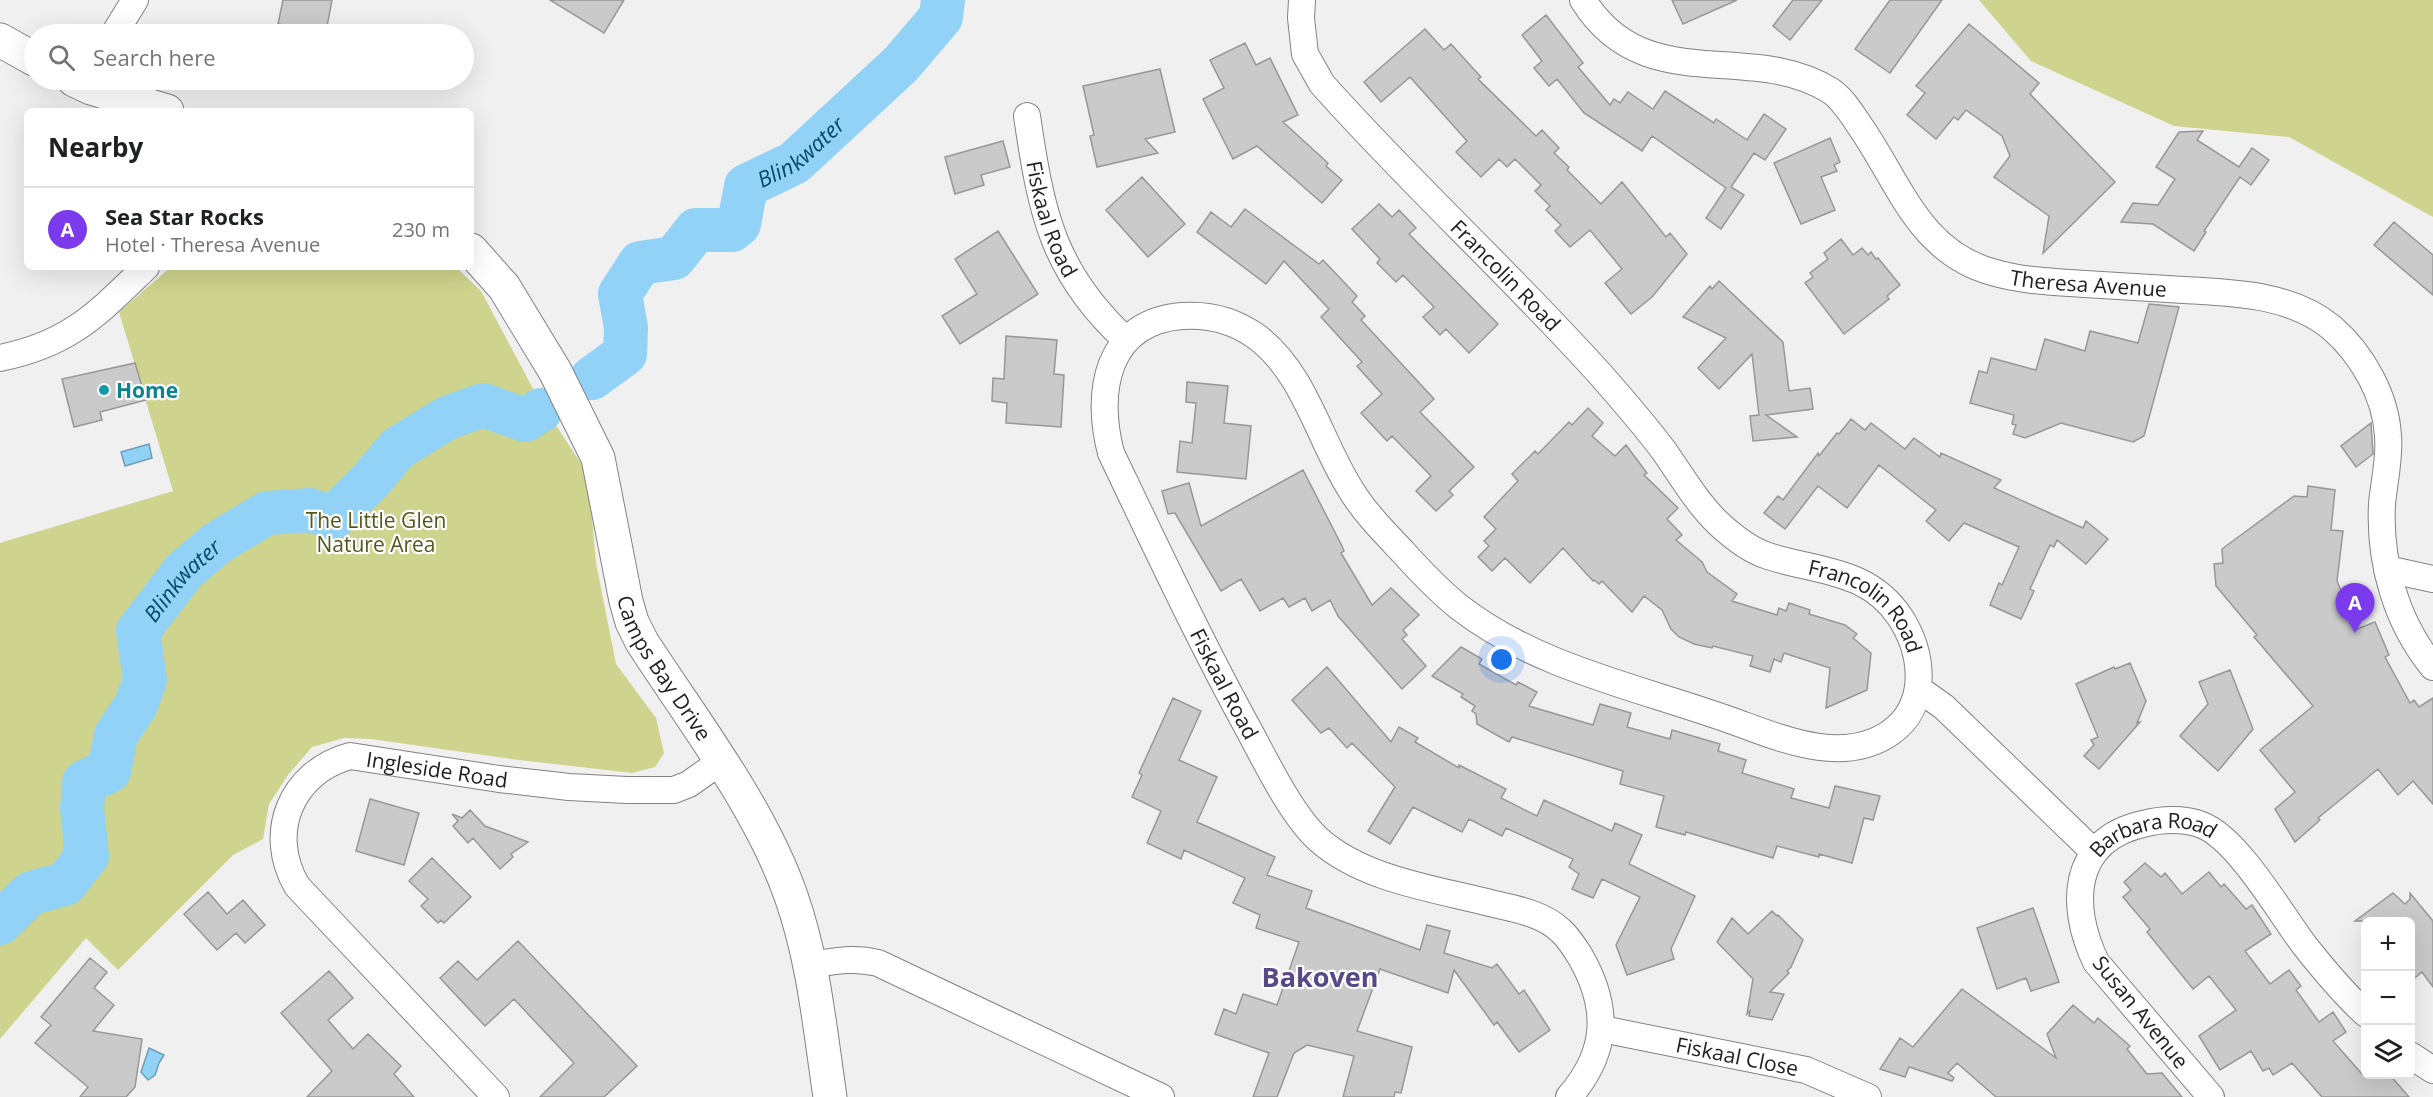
<!DOCTYPE html>
<html lang="en">
<head>
<meta charset="utf-8">
<style>
	body { margin:0; font-family:"Open Sans",sans-serif; background:#f2f2f2; color:#202124 }
	.controls { position:absolute; right:18px; bottom:18px; display:grid; overflow:hidden; border-radius:9px; box-shadow:0 6px 24px #0002 }
	.controls button { width:54px; height:54px; display:grid; place-items:center; padding:0; border:0; border-bottom:2px solid #e0e0e0; background:#fff; color:#202124; font:30px sans-serif }
	.you { position:absolute; left:1502px; top:660px; width:21px; height:21px; margin:-15px; border:4px solid #fff; border-radius:50%; background:#1a73e8; box-shadow:0 0 0 9px #1a73e833 }
	.badge { display:grid; place-items:center; width:39px; height:39px; border-radius:50%; background:#7c3aed; color:#fff; font-size:20px; font-weight:700 }
	.pin { position:absolute; translate:-50% -50px; filter:drop-shadow(0 2px 3px #0008) }
	.pin::after { content:''; position:absolute; top:32px; width:21px; height:18px; background:inherit; clip-path:polygon(0 0,100% 0,50% 100%) }
	.list { margin:0; padding:0; list-style:none }
	h2 { display:flex; justify-content:space-between; align-items:center; height:78px; margin:0; padding:0 24px; font-size:26px }
	h2 small { font-size:20px; font-weight:400; color:#757577 }
	.list li { display:grid; grid-template-columns:39px 1fr auto; gap:18px; align-items:center; box-sizing:border-box; height:84px; padding:0 24px; border-top:2px solid #e0e0e0 }
	.list b { display:block; font-size:22px; white-space:nowrap }
	.list p { margin:0; font-size:20px; white-space:nowrap; color:#757577 }
	.list em { font-size:20px; font-style:normal; color:#757577 }
	.icon { flex:none; width:33px; height:33px; fill:none; stroke:currentColor; stroke-width:2; stroke-linecap:round; stroke-linejoin:round }
	.map { position:relative; flex:none; width:2433px; height:1097px; overflow:hidden }
	.search { position:absolute; background:#fff; box-shadow:0 6px 24px #0002; left:24px; top:24px; width:450px; height:66px; display:flex; align-items:center; gap:15px; box-sizing:border-box; padding:0 21px; border-radius:33px; color:#757577; font-size:22px }
	.panel { position:absolute; background:#fff; box-shadow:0 6px 24px #0002; left:24px; top:108px; width:450px; height:162px; border-radius:9px }
	.map>svg:first-child { display:block }
	.green { fill:#ced38d }
	.water { fill:#92d2f6; stroke:#709db6; stroke-width:1.5 }
	.lines { fill:none; stroke-linecap:round; stroke-linejoin:round }
	.river { stroke:#92d2f6; stroke-width:44 }
	.building { fill:#cbcacb; stroke:#989797; stroke-width:1.5 }
	.street-casing { stroke:#828283; stroke-width:28 }
	.primary-casing { stroke:#828283; stroke-width:35 }
	.street { stroke:#fff; stroke-width:26 }
	.primary { stroke:#fff; stroke-width:33 }
	.culture-dot { fill:#0f9aa8; stroke:#fdfdfe; stroke-width:2 }
	.labels { text-anchor:middle; dominant-baseline:central; stroke-width:4.5; stroke-linejoin:round; paint-order:stroke }
	.street-label { font-size:21px; fill:#212121; stroke:#fdfdfe }
	.culture-label { font-size:21px; font-weight:bold; fill:#0d838f; stroke:#fdfdfe; text-anchor:start }
	.park-label { font-size:21px; fill:#55581d; stroke:#fdfdfe }
	.water-label { font-size:22px; font-style:italic; fill:#024b68; stroke:#fdfdfe }
	.district-label { font-size:27px; font-weight:bold; fill:#574886; stroke:#fdfdfe }
</style>
</head>
<body>
<div class="map">
<svg width="2433" height="1097" viewBox="0 0 2433 1097">
	<rect width="100%" height="100%" fill="#f0f0f1"/>
	<path class="green" d="M1979,0H2433V217L2289,137L2174,126L2031,61Z
		M171,267H456L481,291L538,398L584,468L589,484L596,563L616,664L656,718L664,753L655,767L632,773L511,759L371,739L344,738L312,747L288,775L269,804L263,839L233,855L118,970L86,938L0,1039V543L173,491L119,312Z"/>
	<path class="water" d="M149,444L152,458L125,466L121,452Z
		M149,1048L164,1055L159,1063L155,1075L148,1080L141,1072Z"/>
	<g class="lines">
		<g class="river">
			<path id="s1" d="M592,378L625,354L626,328L620,294L640,263L674,258L696,230H732L739,224L746,186L794,163L901,64L941,17L943,0"/>
			<path id="s2" d="M0,923L31,893L65,884L87,856L82,809L84,782L109,771L116,735L136,705L145,680L138,631L184,571L217,543L267,513L310,510L333,518L371,480L398,448L447,418L483,405L525,420L541,410"/>
		</g>
	</g>
	<path class="building" d="M283,0H332L326,32L278,24Z
		M550,0H624L604,33Z
		M1672,0H1737L1683,24Z
		M1793,0H1822L1790,40L1773,26Z
		M1890,0H1942L1890,73L1855,49Z
		M1546,15L1583,63L1578,67L1610,105L1614,99L1620,103L1628,92L1653,109L1665,91L1714,123L1716,119L1747,140L1764,114L1786,129L1765,160L1754,153L1731,187L1744,195L1721,229L1706,218L1726,188L1652,136L1642,151L1584,113L1557,79L1549,86L1534,68L1542,61L1522,35Z
		M1969,24L2039,83L2030,94L2115,182L2043,253L2049,216L1994,177L2010,156L2002,136L1966,110L1958,120L1954,117L1936,139L1907,115L1925,93L1916,86Z
		M1425,29L1444,50L1451,44L1481,77L1478,79L1536,136L1542,130L1559,148L1554,153L1569,167L1567,170L1601,204L1622,182L1666,237L1670,233L1687,254L1652,297L1631,314L1605,283L1622,269L1590,230L1570,247L1555,231L1561,225L1546,210L1550,206L1535,191L1541,185L1515,159L1507,167L1499,159L1481,177L1456,152L1467,141L1410,77L1381,102L1364,82Z
		M1245,43L1256,65L1270,58L1298,115L1283,122L1328,163L1326,166L1342,180L1322,203L1257,146L1233,159L1203,99L1224,88L1210,60Z
		M1160,69L1175,132L1145,139L1158,153L1097,167L1090,136L1094,135L1083,86Z
		M2203,131L2197,140L2239,167L2252,148L2269,160L2251,185L2240,177L2204,231L2206,232L2194,251L2153,224L2121,222L2133,203L2158,205L2175,179L2156,167L2179,132Z
		M1830,138L1840,162L1834,165L1837,171L1821,177L1835,210L1801,224L1774,163Z
		M1003,141L1010,167L981,175L984,185L955,194L945,157Z
		M1142,177L1185,224L1148,257L1106,210Z
		M1379,204L1392,217L1399,210L1416,228L1409,234L1498,324L1469,353L1446,329L1440,335L1423,317L1434,307L1403,275L1396,282L1377,263L1380,259L1352,229Z
		M1245,209L1319,264L1323,260L1357,296L1352,302L1365,316L1361,320L1434,399L1420,412L1474,467L1449,491L1453,495L1436,511L1416,491L1431,476L1392,436L1387,441L1361,413L1382,394L1357,366L1362,362L1321,317L1329,309L1284,261L1266,284L1197,232L1211,212L1231,227Z
		M2394,222L2433,255V295L2374,245Z
		M998,231L1038,294L960,344L942,316L977,294L955,259Z
		M1841,239L1853,255L1862,248L1868,255L1871,252L1876,259L1878,258L1900,285L1887,296L1889,299L1844,334L1805,283L1813,277L1810,273L1828,259L1824,253Z
		M1719,281L1783,342L1789,391L1810,388L1813,409L1766,415L1797,437L1753,441L1750,416L1759,415L1752,354L1719,389L1698,368L1726,338L1683,317L1710,286L1712,289Z
		M2149,304L2179,307L2144,436L2133,442L2061,423L2025,438L2013,434L2016,425L2012,424L2014,415L1970,403L1979,371L1987,373L1991,358L2036,370L2045,339L2085,351L2090,331L2138,343Z
		M1006,336L1057,340L1054,374L1064,375L1061,427L1006,423L1007,403L992,401L993,378L1004,379Z
		M135,363L146,400L100,412L102,420L74,427L62,379Z
		M1187,382L1228,386L1224,423L1251,426L1246,479L1177,472L1180,441L1192,443L1196,403L1186,402Z
		M1588,408L1603,423L1592,436L1615,456L1626,445L1647,473L1644,475L1678,508L1667,519L1682,535L1676,540L1702,562L1707,572L1737,594L1732,601L1777,615L1779,608L1786,611L1789,603L1810,610L1809,614L1845,625L1857,634L1853,638L1871,653L1867,690L1826,708L1830,668L1784,653L1781,662L1774,659L1770,672L1750,666L1753,656L1713,646L1712,648L1694,644L1679,637L1671,629L1662,610L1644,596L1632,612L1602,581L1599,584L1594,580L1593,581L1563,548L1530,583L1505,558L1492,571L1478,557L1489,546L1484,541L1496,529L1484,517L1518,481L1512,474L1535,451L1538,454L1569,422L1572,425Z
		M1851,419L1865,430L1871,423L1905,449L1914,438L1940,457L1941,453L2001,480L1994,488L2083,528L2086,521L2108,539L2086,564L2057,540L2054,547L2050,545L2030,589L2034,591L2021,619L1990,605L1999,583L2002,585L2019,547L1964,523L1949,541L1926,521L1936,510L1879,465L1847,508L1818,486L1785,529L1764,513L1778,496L1783,500L1818,453L1819,456L1837,433L1839,434Z
		M2371,423L2373,454L2356,467L2341,446Z
		M1303,470L1342,546L1344,551L1341,553L1372,605L1391,588L1419,615L1403,630L1407,635L1402,639L1426,666L1402,689L1338,616L1330,600L1312,611L1305,598L1289,607L1283,598L1260,611L1241,579L1221,591L1175,513L1168,514L1162,491L1189,483L1201,526Z
		M2308,486L2335,490L2331,530L2343,531L2337,581L2357,629L2375,622L2389,655L2385,657L2410,703L2414,700L2419,707L2433,698V804L2413,781L2398,795L2378,769L2318,818L2320,820L2295,842L2275,809L2295,792L2260,750L2313,706L2254,637L2257,635L2216,586L2214,564L2223,563L2222,549L2294,496L2307,497Z
		M1461,647L1482,659L1479,664L1516,685L1518,682L1537,692L1529,706L1593,725L1600,704L1631,713L1627,727L1670,739L1672,730L1720,744L1718,751L1746,760L1742,773L1794,789L1791,798L1829,808L1835,786L1880,796L1873,820L1864,818L1852,863L1819,854V857L1777,846L1773,858L1686,832L1685,835L1656,827L1664,796L1620,784L1623,771L1512,737L1509,742L1477,724L1476,714L1472,711L1475,706L1461,697L1463,694L1432,676Z
		M2130,663L2146,701L2137,723L2140,722L2099,769L2084,756L2094,745L2091,740L2098,737L2076,684L2114,667L2115,669Z
		M1327,667L1391,742L1399,727L1418,738L1415,742L1459,768V765L1506,789L1501,798L1537,816L1544,800L1612,831L1615,823L1642,835L1629,864L1695,896L1671,949L1674,959L1627,975L1616,945L1640,897L1602,879L1593,898L1572,889L1579,874L1569,867L1573,859L1506,828L1502,836L1469,819L1462,832L1413,807L1390,844L1368,831L1395,787L1352,743L1347,748L1329,728L1321,733L1292,700Z
		M2230,670L2253,729L2218,771L2180,736L2208,704L2199,682Z
		M1173,698L1201,711L1179,760L1217,777L1197,822L1275,857L1267,875L1312,891L1306,908L1420,950L1427,925L1450,931L1444,953L1492,968L1497,964L1519,994L1524,990L1550,1030L1519,1052L1497,1022L1494,1025L1454,970L1448,993L1380,969L1357,1031L1412,1047L1401,1093L1395,1092L1394,1097H1343L1354,1056L1307,1045L1294,1053L1277,1097H1253L1269,1053L1215,1034L1224,1009L1236,1014L1243,994L1277,1005L1299,942L1256,928L1260,915L1233,903L1245,878L1184,850L1181,859L1147,843L1161,811L1132,797L1142,775L1139,773Z
		M370,799L419,813L404,865L356,851Z
		M470,810L485,826L528,842L511,854L513,857L500,869L473,838L468,843L453,826L458,821L452,814L462,818Z
		M432,858L471,897L444,923L441,920L438,923L421,906L428,899L409,881Z
		M2145,863L2161,877L2165,873L2182,894L2209,872L2221,887L2224,884L2246,909L2252,905L2271,934L2245,951L2270,984L2289,970L2301,986L2296,990L2319,1022L2333,1012L2346,1032L2333,1041L2362,1074H2389L2409,1097H2322L2292,1063L2273,1075L2269,1068L2263,1071L2251,1051L2220,1070L2199,1036L2236,1010L2209,976L2193,989L2147,932L2150,929L2123,897L2131,890L2124,882Z
		M208,892L227,914L243,900L265,925L245,943L236,933L217,950L184,914Z
		M2393,893L2405,904L2410,899V893L2433,921V987L2422,972L2410,982V921H2355Z
		M2033,908L2059,982L2031,991L2026,978L1997,989L1977,928Z
		M1772,911L1777,916L1778,915L1803,940L1791,967L1787,971L1789,973L1770,992L1784,994L1772,1020L1749,1016L1750,1011L1747,1014L1753,979L1717,942L1732,918L1748,934Z
		M518,941L637,1066L604,1097H540L574,1063L514,999L485,1026L440,978L458,961L477,980Z
		M90,958L107,972L94,988L114,1005L93,1031L142,1039L135,1087L126,1097H80L88,1087L35,1043L51,1025L41,1017Z
		M329,971L353,998L328,1020L353,1049L368,1034L401,1066L394,1074L414,1097H307L332,1071L281,1013Z
		M1962,989L2056,1058L2047,1034L2073,1005L2094,1023L2098,1018L2130,1046L2127,1049L2147,1074L2162,1073L2182,1097H1996L1957,1063L1948,1073L1954,1078L1952,1081L1909,1067L1905,1077L1880,1069L1900,1038L1913,1047Z"/>
	<g class="lines">
		<g class="street-casing">
			<g id="street">
				<path id="s3" d="M1302,0L1301,18L1305,54L1322,84C1411,184 1511,275 1600,374C1622,399 1644,424 1664,451C1681,475 1697,503 1718,523C1733,537 1749,550 1768,556C1818,572 1868,569 1900,617C1924,654 1929,706 1890,733C1840,767 1776,736 1727,719C1637,687 1536,667 1459,607C1438,590 1420,571 1402,551C1384,532 1365,513 1351,490C1319,440 1305,373 1257,337C1235,321 1210,314 1182,316C1106,322 1095,392 1111,453C1156,547 1200,641 1250,732C1267,764 1292,815 1318,839C1363,880 1437,889 1494,904C1516,909 1544,914 1561,931C1568,937 1575,948 1580,956C1610,1008 1608,1052 1569,1097"/>
				<path id="s4" d="M1583,0C1644,99 1752,40 1831,91C1844,100 1853,116 1862,129C1900,185 1920,252 1992,272C2022,281 2054,282 2085,284C2118,286 2151,288 2184,290C2234,293 2292,294 2332,328C2362,354 2386,396 2388,436C2390,459 2384,481 2382,504C2379,562 2396,622 2433,667"/>
				<path d="M114,34L135,0"/>
				<path id="s5" d="M1027,116C1041,211 1052,272 1126,340"/>
				<path d="M0,358C70,344 97,314 146,267"/>
				<path d="M2387,569L2433,579"/>
				<path d="M1920,690L1944,707L2093,851"/>
				<path d="M810,965C834,961 854,957 878,963L1161,1097"/>
				<path id="s6" d="M1602,1029L1806,1070L1868,1097"/>
				<path d="M2410,1055L2433,1070"/>
				<path id="s7" d="M496,1097L297,886C266,833 291,772 350,756L499,779L569,787L627,790H674L689,784L720,762"/>
				<path id="s8" d="M2211,1097L2096,962C2069,906 2071,840 2143,824C2161,819 2184,818 2202,825C2238,839 2280,913 2305,946C2324,970 2343,993 2366,1014"/>
			</g>
		</g>
		<g class="primary-casing">
			<g id="primary">
				<path d="M0,40L34,59"/>
				<path d="M74,80L91,88L167,111"/>
				<path id="s9" d="M471,250L504,287L555,371L598,458L626,601L632,622L642,642C693,721 760,807 791,896C814,961 820,1030 830,1097"/>
			</g>
		</g>
		<use href="#street" class="street"/>
		<use href="#primary" class="primary"/>
	</g>
	<circle class="culture-dot" cx="104" cy="390" r="6"/>
	<g class="labels">
		<g class="street-label">
			<text stroke="none"><textPath href="#s5" startOffset="106">Fiskaal Road</textPath></text>
			<text stroke="none"><textPath href="#s3" startOffset="354">Francolin Road</textPath></text>
			<text stroke="none"><textPath href="#s4" startOffset="620">Theresa Avenue</textPath></text>
			<text stroke="none"><textPath href="#s3" startOffset="856">Francolin Road</textPath></text>
			<text stroke="none"><textPath href="#s9" startOffset="468">Camps Bay Drive</textPath></text>
			<text stroke="none"><textPath href="#s3" startOffset="2340">Fiskaal Road</textPath></text>
			<text stroke="none"><textPath href="#s7" startOffset="542">Ingleside Road</textPath></text>
			<text stroke="none"><textPath href="#s8" startOffset="358">Barbara Road</textPath></text>
			<text transform="translate(2141 1012) rotate(51)">Susan Avenue</text>
			<text stroke="none"><textPath href="#s6" startOffset="138">Fiskaal Close</textPath></text>
		</g>
		<g class="culture-label">
			<text x="116" y="390">Home</text>
		</g>
		<g class="park-label">
			<text x="376" y="520">The Little Glen<tspan x="376" dy="24">Nature Area</tspan></text>
		</g>
		<g class="water-label">
			<text stroke="none"><textPath href="#s1" startOffset="357">Blinkwater</textPath></text>
			<text stroke="none"><textPath href="#s2" startOffset="432">Blinkwater</textPath></text>
		</g>
		<g class="district-label">
			<text x="1320" y="976">Bakoven</text>
		</g>
	</g>
</svg>
<div class="controls">
<button>+</button>
<button>−</button>
<button><svg class="icon" aria-label="layers" viewBox="0 0 24 24"><path d="M12 4l9 5-9 5-9-5zM3 14l9 5 9-5"/></svg></button>
</div>
<div class="you"></div>
<div class="pin badge" style="left:2355px;top:633px">A</div>
<div class="search"><svg class="icon" aria-label="search" viewBox="0 0 24 24"><circle cx="10" cy="10" r="6"/><path d="M15 15l6 6"/></svg>Search here</div>
<section class="panel">
<h2>Nearby<small></small></h2>
<ul class="list">
<li><span class="badge">A</span><div><b>Sea Star Rocks</b><p>Hotel · Theresa Avenue</p></div><em>230 m</em></li>
</ul>
</section>
</div>
</body>
</html>
